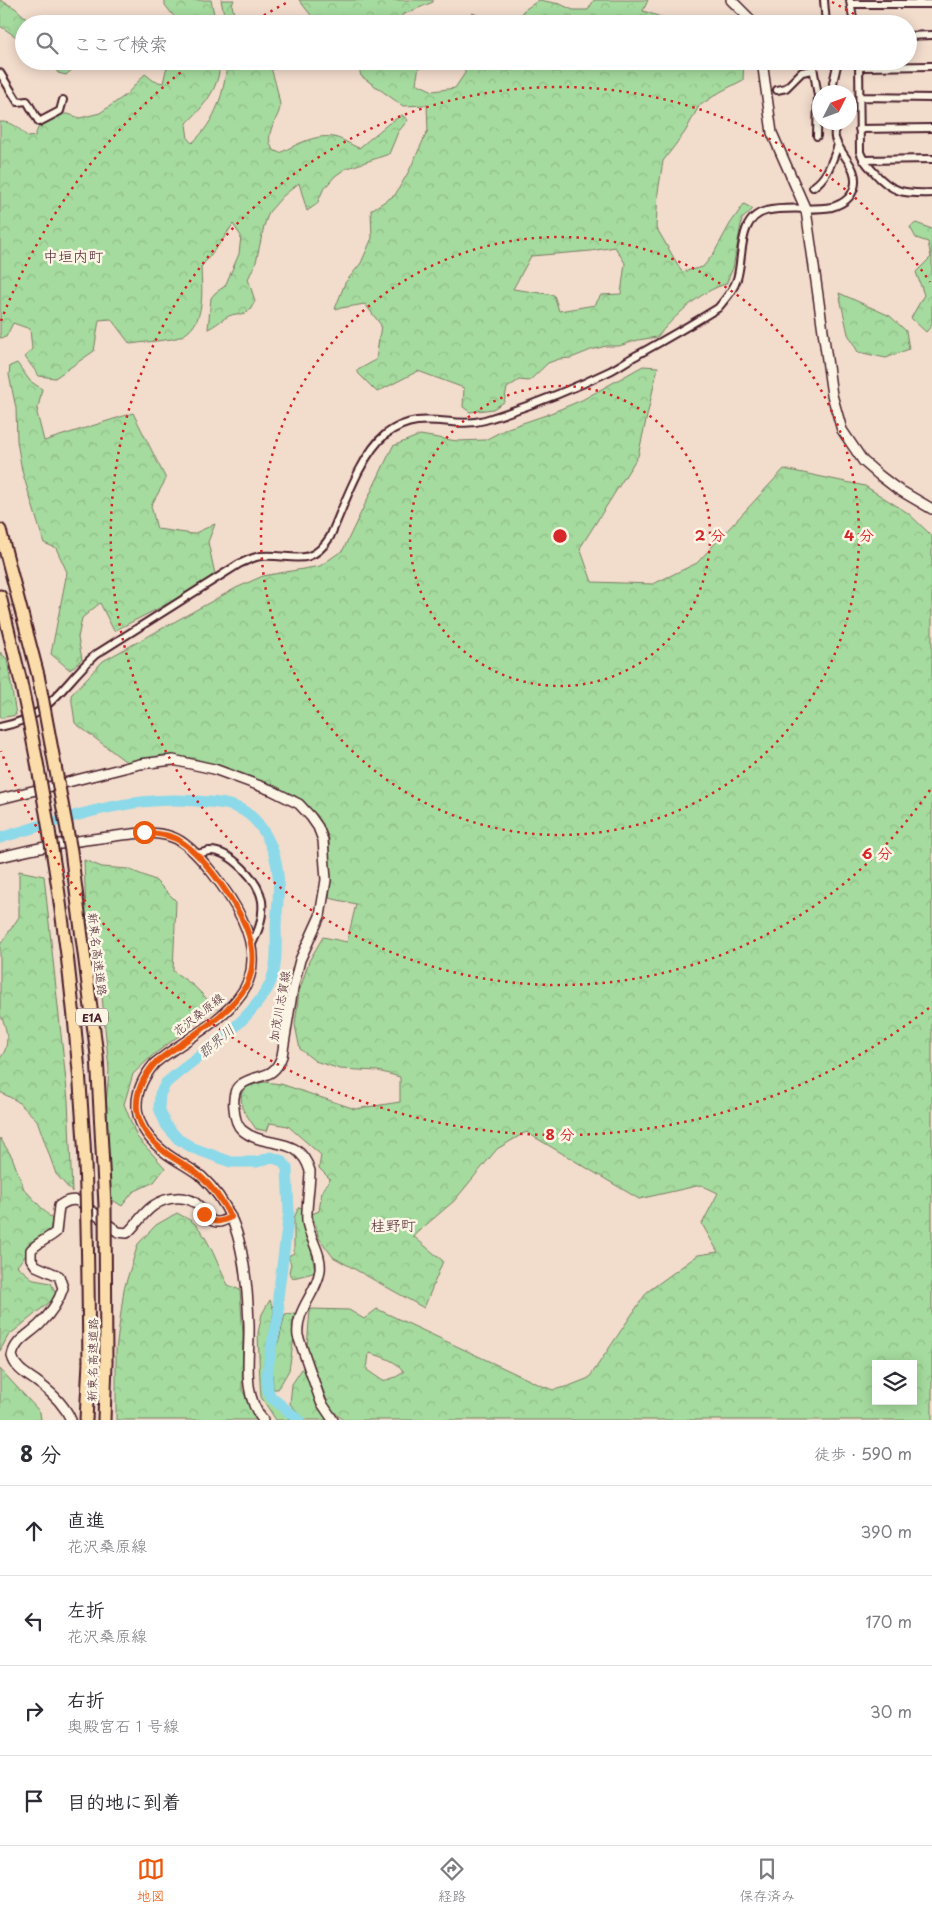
<!DOCTYPE html>
<html lang="ja">
<head>
<meta charset="utf-8">
<style>
	body { margin:0; font-family:"Playpen Sans","Klee One",sans-serif; background:#f7f7f7; color:#2b2b33 }
	.controls { position:absolute; right:15px; bottom:15px; display:grid; overflow:hidden; border-radius:0px; box-shadow:0 2px 12px #0003 }
	.controls button { width:45px; height:45px; display:grid; place-items:center; padding:0; border:0; border-bottom:1px solid #e1e1e2; background:#fff; color:#2b2b33; font:25px sans-serif }
	.compass { position:absolute; left:812px; top:85px; width:45px; height:45px; border-radius:50%; background:#fff; box-shadow:0 2px 12px #0003; rotate:48deg }
	.stop { position:absolute; width:15px; height:15px; margin:-11px; border:4px solid #ea580c; border-radius:50%; background:#fff }
	.stop.end { background:#ea580c; border-color:#fff; box-shadow:0 1px 5px #0008 }
	.list { margin:0; padding:0; list-style:none }
	h2 { display:flex; justify-content:space-between; align-items:center; height:65px; margin:0; padding:0 20px; font-size:21px }
	h2 small { font-size:16px; font-weight:400; color:#7c7c81 }
	.list li { display:grid; grid-template-columns:32px 1fr auto; gap:15px; align-items:center; box-sizing:border-box; height:90px; padding:0 20px; border-top:1px solid #e1e1e2 }
	.list b { display:block; font-size:19px; white-space:nowrap }
	.list p { margin:0; font-size:16px; white-space:nowrap; color:#7c7c81 }
	.list em { font-size:16px; font-style:normal; color:#7c7c81 }
	.icon { flex:none; width:28px; height:28px; fill:none; stroke:currentColor; stroke-width:2; stroke-linecap:round; stroke-linejoin:round }
	.map { position:relative; flex:none; width:932px; height:1420px; overflow:hidden }
	.search { position:absolute; background:#fff; box-shadow:0 2px 12px #0003; left:15px; right:15px; top:15px; height:55px; display:flex; align-items:center; gap:12px; box-sizing:border-box; padding:0 18px; border-radius:28px; color:#7c7c81; font-size:19px }
	.sheet { height:425px; background:#fff }
	nav { display:flex; justify-content:space-around; align-items:center; box-sizing:border-box; height:70px; border-top:1px solid #e1e1e2; background:#fff; font-size:14px; color:#7c7c81 }
	nav a { display:grid; justify-items:center; gap:2px }
	nav .on { color:#ea580c }
	.map>svg:first-child { display:block }
	.forest { fill:url(#forest-crowns); stroke:#787d64; fill-rule:evenodd }
	.lines { fill:none; stroke-linecap:round; stroke-linejoin:round }
	.river { stroke:#8bd9e9; stroke-width:11 }
	.street-casing { stroke:#4a1f2b; stroke-width:10 }
	.secondary-casing { stroke:#4a1f2b; stroke-width:12 }
	.highway-casing { stroke:#4a1f2b; stroke-width:15 }
	.street { stroke:#fcf5e5; stroke-width:6 }
	.secondary { stroke:#fcf5e5; stroke-width:9 }
	.highway { stroke:#fbddab; stroke-width:11 }
	.highway-bridge-casing { stroke:#4a1f2b; stroke-width:15; stroke-linecap:butt }
	.highway-bridge { stroke:#fbddab; stroke-width:11 }
	.route { stroke:#ea580c; stroke-width:6 }
	.ring { fill:none; stroke:#d62828; stroke-width:2.5; stroke-dasharray:2.5 5 }
	.labels { text-anchor:middle; dominant-baseline:central; stroke-width:5; stroke-linejoin:round; paint-order:stroke }
	.shield { fill:#fcf5e5; stroke:#7f5f63; stroke-width:1 }
	.shield-label { font-size:11px; font-weight:bold; fill:#4a1f2b }
	.street-label { font-size:12px; fill:#4a1f2b; stroke:#fcf5e5 }
	.water-label { font-size:14px; font-style:italic; fill:#5a4e5a; stroke:#fcf5e5 }
	.quarter-label { font-size:15px; fill:#4a1f2b; stroke:#fcf5e5 }
	.centre { fill:#d62828; stroke:#fcf5e5; stroke-width:2.5 }
	.ring-label { font-size:15px; text-anchor:middle; font-weight:bold; fill:#d62828; stroke:#fcf5e5; stroke-width:5; stroke-linejoin:round; paint-order:stroke }
</style>
</head>
<body>
<div class="map">
<svg width="932" height="1420" viewBox="0 0 932 1420">
	<defs>
		<pattern id="forest-crowns" width="20" height="18" patternUnits="userSpaceOnUse" patternTransform="scale(1.25)"><rect width="20" height="18" fill="#a5db9e"/><path d="M2 6a3 3 0 1 1 6 0M12 15a3 3 0 1 1 6 0" fill="none" stroke="#90bc88"/></pattern>
	</defs>
	<rect width="100%" height="100%" fill="#f2dccc"/>
	<filter id="ink" filterUnits="userSpaceOnUse"><feTurbulence type="fractalNoise" baseFrequency=".02" numOctaves="2"/><feDisplacementMap in="SourceGraphic" scale="10" xChannelSelector="R" yChannelSelector="G"/><feConvolveMatrix kernelMatrix="1 2 1 2 8 2 1 2 1" color-interpolation-filters="sRGB"/></filter>
	<g filter="url(#ink)">
		<path class="forest" d="M0,0L15,8L33,24H24V42L0,26Z
			M165,0H211L216,24H180L165,5Z
			M221,0H234L232,5L236,24H226Z
			M299,0H433V2L402,15L400,24H318Z
			M539,0L560,4L573,10H588L594,0H648L643,11L664,18L691,19L710,24H520L523,11Z
			M472,13L502,24H468Z
			M51,61H75V67L66,75L58,73Z
			M172,61H220C220,88 204,106 186,124L188,139L192,143C216,122 225,91 227,61H269C273,75 278,90 280,105C281,117 262,132 273,150L280,153C295,145 316,134 333,137C341,138 351,145 359,148L388,124L402,115L408,120L398,132L389,154L345,169L335,176L323,190L317,204L307,211L299,183L283,196L269,212L264,226L256,262L248,279L255,301L250,310L243,314C227,312 221,323 208,329L211,298L215,293L225,286L239,254L241,236L233,224L224,238L201,267C202,294 207,332 172,339C159,341 144,342 130,344L111,319L99,320L94,351L55,378L39,376L25,357L32,349L30,329L13,323L6,337L0,338V122C13,121 19,129 28,137L35,136L38,128L59,114H68L80,118L100,113L126,95L145,74L154,81L163,83L166,70Z
			M357,61H420L416,83L433,91L455,88L465,73V61H744L743,80L720,92L699,106L685,132L663,161L658,192L656,227L682,272L703,267L714,253L730,224L744,204L753,209L742,219L733,268L726,284C700,291 674,317 657,337L638,340L619,346H606L591,350L571,358L559,359L548,363L529,381L519,380L507,388L504,402L493,409L470,412L463,407L464,388L418,371L377,392L356,371L376,360L381,325L365,304L335,309L345,283L361,263L372,238L371,210L395,195L409,171L428,130L427,105L403,106L361,76ZM615,247L625,263L621,294L601,295L595,305L559,311L554,295L513,289L531,256L591,251Z
			M916,223L932,229V325L926,332L911,318L924,295L916,272L931,257L928,242L916,238L910,227Z
			M839,293L890,316L906,331L909,349L886,358L858,352L848,334Z
			M17,363L30,381L42,389L37,413L44,441L133,413L166,479L151,506L157,529L193,534L215,524L208,542L216,579L114,631L100,603L82,618L78,638L82,659L70,670L51,654L67,572L56,548L44,543L22,471L17,441L16,408L9,375L10,366Z
			M643,366L658,367L638,456L580,548L592,582L653,584L697,563L784,469L865,486L908,513L932,536V1420H343L330,1408L307,1348L310,1309L349,1310L364,1319L377,1309L540,1385L553,1390L569,1386L589,1378L647,1292L698,1255L718,1252L702,1224L718,1193L701,1185L639,1199L526,1132L497,1149L454,1201L413,1236L443,1261L424,1308L333,1257L319,1238L312,1214L319,1211L322,1192L330,1179L319,1168L321,1155L288,1126L270,1123L267,1131L256,1129L242,1108L241,1094L248,1086L264,1082L281,1084L355,1109L400,1102V1077L378,1071L340,1069L315,1061L300,1049L295,1025L299,992L309,961L323,937L347,942L356,904L329,898V838L317,815L296,796L221,766L191,758L162,755L129,764L75,723L71,695L103,661L236,588L263,576L320,566L343,550L393,446L420,435L457,441L485,440L508,428L546,415L582,400ZM369,1353C383,1357 396,1360 404,1372L396,1377L383,1381L367,1370ZM876,1364H913V1401H876Z
			M0,652L7,659L16,715L0,718Z
			M84,860L102,867L128,869L155,880L176,901L173,971L194,986L216,1008L153,1055L133,1074L124,1104L137,1137L165,1168L154,1182L133,1192L122,1206L111,1199L106,1104L109,1070L99,964L86,913Z
			M19,871L44,876L68,1100L72,1192L56,1174L37,1120L17,1101L0,1092V1058C11,1047 7,1026 0,1015V945L19,917Z
			M0,1138L12,1157L24,1189L52,1219L49,1239L29,1251L17,1266L34,1280L51,1283L57,1296L8,1336L0,1351Z
			M299,1207L302,1208L303,1226L309,1240L315,1270L313,1273L293,1278L289,1272L291,1264L288,1256L294,1253V1218Z
			M177,1213C182,1216 189,1219 194,1223C209,1237 218,1267 228,1285L240,1290L243,1335L242,1389L252,1411L259,1420H116V1350L124,1289L138,1244L156,1225Z
			M270,1300L274,1311L264,1364L267,1395L273,1404L295,1420H276L261,1397L260,1382L258,1333L262,1314Z
			M295,1313L292,1326L294,1338L289,1370L278,1389H273L272,1356L279,1340L285,1314Z
			M304,1366L318,1402L328,1420H305L290,1404L292,1384Z
			M0,1369L40,1412L41,1420H0Z"/>
		<g class="lines">
			<path class="river" d="M0,838C64,819 129,795 196,801C208,802 221,802 233,806C261,815 276,849 278,875C280,892 277,908 276,925C276,948 279,974 264,994C239,1031 199,1054 166,1083L160,1094L159,1108L166,1125L178,1139L193,1148L231,1162H257L271,1157L282,1161L287,1168L289,1212L278,1297L279,1313L271,1348L267,1376L268,1390L271,1397L299,1420"/>
			<g class="street-casing">
				<path id="street" d="M824,0L826,24
					M850,1L854,24
					M851,4H932
					M908,36L932,35
					M812,61L818,96L817,136
					M859,61L860,152C863,160 867,165 873,171C892,193 904,194 932,193
					M860,67L932,66
					M0,73L18,102L27,101L39,122L60,111L63,100
					M777,90L786,88L802,72L813,70
					M836,92L833,83L838,61
					M860,97L932,98
					M859,129L932,128
					M863,160L932,159
					M813,187C828,177 832,161 838,145
					M0,727C51,717 60,687 95,655L239,564C246,561 253,557 261,556C291,553 309,570 330,537C343,508 361,454 386,434C422,407 451,430 485,420C524,408 573,389 610,371C620,366 629,359 639,354C666,339 692,324 718,308C726,298 733,291 737,279C744,257 737,218 766,211C787,206 810,211 832,207C842,204 851,199 854,188C860,167 840,156 835,138C834,133 835,128 836,122
					M197,854C201,853 205,852 209,851C231,850 259,881 262,901C264,918 258,932 251,946"/>
			</g>
			<g class="secondary-casing">
				<path id="secondary" d="M731,0L748,17L752,24
					M762,61L772,133L806,210L832,395L842,430L863,461L879,475L896,488L932,509
					M0,799L140,764L173,760L214,769L271,790L299,804L311,817L318,827L323,840L326,880L320,916L300,960L293,988L282,1056C273,1082 258,1072 240,1085C230,1092 233,1122 242,1130C265,1150 299,1133 310,1171C310,1187 306,1205 307,1221C309,1238 322,1253 320,1270C317,1294 295,1309 298,1336L321,1402L333,1420
					M0,857C36,848 72,841 108,837C129,834 151,830 172,837C196,845 231,896 242,919C254,945 258,974 238,998C217,1025 182,1041 155,1063C127,1096 132,1128 167,1154C178,1162 191,1168 202,1177C215,1189 225,1204 232,1220C244,1247 248,1295 249,1325C250,1356 241,1394 263,1420
					M71,1420C65,1406 52,1393 40,1384C29,1375 16,1371 12,1356C15,1340 29,1335 40,1324C50,1314 59,1301 63,1288L59,1276L36,1266L31,1259V1250C38,1242 48,1239 56,1232L59,1206C66,1201 71,1199 79,1201L118,1232L127,1233C136,1225 143,1213 153,1206C167,1196 188,1194 200,1207C204,1212 207,1219 213,1221C219,1224 225,1220 231,1217"/>
			</g>
			<g class="highway-casing">
				<path id="highway" d="M0,530L38,675
					M0,596L20,678
					M86,1420L89,1362
					M104,1420L106,1362"/>
			</g>
			<use href="#street" class="street"/>
			<use href="#secondary" class="secondary"/>
			<use href="#highway" class="highway"/>
			<g class="highway-bridge-casing">
				<path id="highway-bridge" d="M38,675L71,851L97,1055L105,1205L106,1362
					M20,678C53,831 75,986 84,1142C88,1216 88,1289 89,1362"/>
			</g>
			<use href="#highway-bridge" class="highway-bridge"/>
		</g>
	</g>
	<g class="lines" filter="url(#ink)">
		<path class="route" d="M144,832C156,834 170,834 180,841C204,855 241,909 249,936C254,951 254,970 247,984C229,1018 184,1039 155,1063C127,1096 132,1127 166,1153C177,1161 190,1167 201,1177C214,1188 223,1202 231,1217C220,1222 213,1225 204,1214"/>
	</g>
	<g class="ring">
		<circle cx="560" cy="536" r="150"/>
		<circle cx="560" cy="536" r="299"/>
		<path d="M930 790A449 449 0 1 1 930 282"/>
		<path d="M929 1008A599 599 0 0 1 1 751M1 321A599 599 0 0 1 191 64M251 23A599 599 0 0 1 288 2M832 2A599 599 0 0 1 869 23"/>
	</g>
	<g class="labels">
		<rect class="shield" x="76" y="1008.5" width="32" height="17" rx="4"/>
		<g class="shield-label">
			<text x="92" y="1017">E1A</text>
		</g>
		<g class="street-label">
			<text transform="translate(98 954) rotate(83)">新東名高速道路</text>
			<text transform="translate(279 1006) rotate(-80)">加茂川志賀線</text>
			<text transform="translate(198 1014) rotate(-38)">花沢桑原線</text>
			<text transform="translate(92 1360) rotate(-89)">新東名高速道路</text>
		</g>
		<g class="water-label">
			<text transform="translate(216 1041) rotate(-41)">郡界川</text>
		</g>
		<g class="quarter-label">
			<text x="73" y="255">中垣内町</text>
			<text x="393" y="1224">桂野町</text>
		</g>
	</g>
	<circle cx="560" cy="536" r="8" class="centre"/>
	<g class="ring-label">
		<text x="710" y="541">2 分</text>
		<text x="859" y="541">4 分</text>
		<text x="877" y="859">6 分</text>
		<text x="560" y="1140">8 分</text>
	</g>
</svg>
<div class="controls">
<button><svg class="icon" aria-label="layers" viewBox="0 0 24 24"><path d="M12 4l9 5-9 5-9-5zM3 14l9 5 9-5"/></svg></button>
</div>
<svg class="compass" viewBox="-18 -18 36 36"><path d="M0-13l5 13h-10z" fill="#e53935"/><path d="M0 13l5-13h-10z" fill="#7c7c81"/></svg>
<div class="stop" style="left:144px;top:832px"></div>
<div class="stop end" style="left:204px;top:1214px"></div>
<div class="search"><svg class="icon" aria-label="search" viewBox="0 0 24 24"><circle cx="10" cy="10" r="6"/><path d="M15 15l6 6"/></svg>ここで検索</div>
</div>
<section class="sheet">
<h2>8 分<small>徒歩 · 590 m</small></h2>
<ul class="list">
<li><svg class="icon" aria-label="ahead" viewBox="0 0 24 24"><path d="M12 20V5M6 11l6-6 6 6"/></svg><div><b>直進</b><p>花沢桑原線</p></div><em>390 m</em></li>
<li><svg class="icon" aria-label="left" viewBox="0 0 24 24"><path d="M17 20v-9H6M10 6l-5 5 5 5"/></svg><div><b>左折</b><p>花沢桑原線</p></div><em>170 m</em></li>
<li><svg class="icon" aria-label="right" viewBox="0 0 24 24"><path d="M7 20v-9h11M14 6l5 5-5 5"/></svg><div><b>右折</b><p>奥殿宮石１号線</p></div><em>30 m</em></li>
<li><svg class="icon" aria-label="arrive" viewBox="0 0 24 24"><path d="M6 21V4h12l-3 4 3 4H6"/></svg><div><b>目的地に到着</b></div></li>
</ul>
</section>
<nav>
<a class="on"><svg class="icon" aria-label="map" viewBox="0 0 24 24"><path d="M3 6l6-2 6 2 6-2v14l-6 2-6-2-6 2zM9 4v14M15 6v14"/></svg>地図</a>
<a><svg class="icon" aria-label="directions" viewBox="0 0 24 24"><path d="M12 3l9 9-9 9-9-9zM9 14v-3h6M13 9l2 2-2 2"/></svg>経路</a>
<a><svg class="icon" aria-label="saved" viewBox="0 0 24 24"><path d="M7 4h10v16l-5-4-5 4z"/></svg>保存済み</a>
</nav>
</body>
</html>
